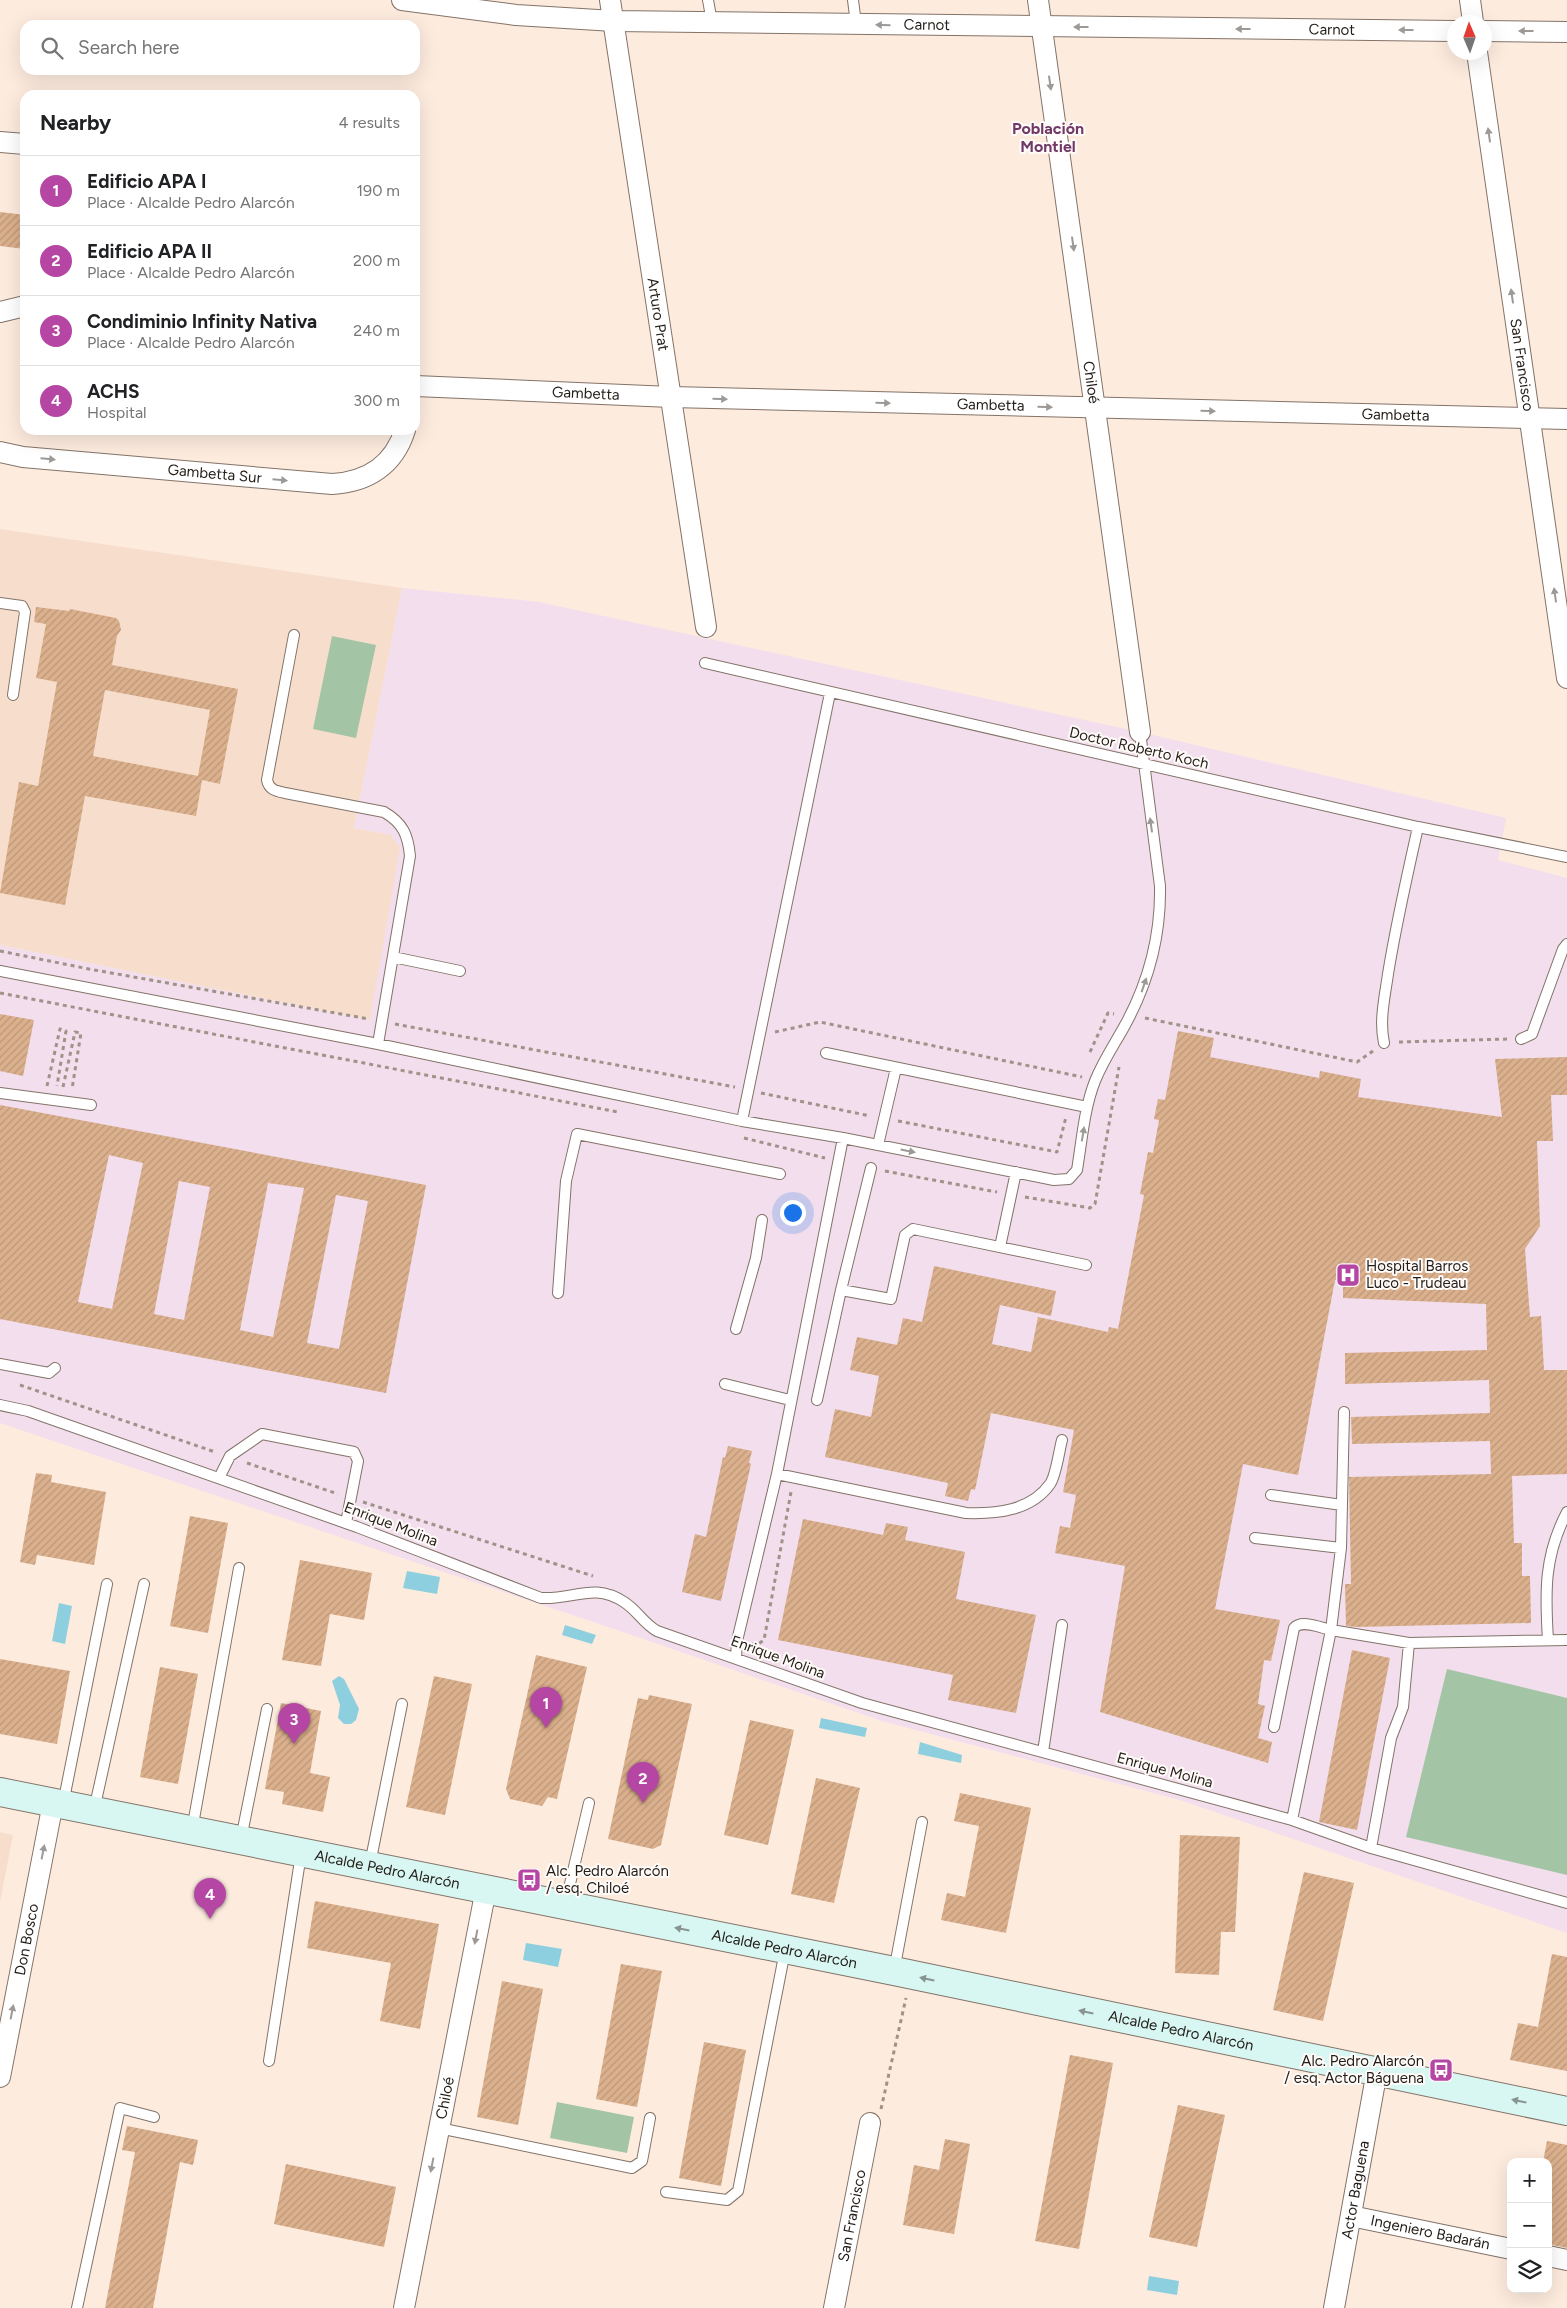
<!DOCTYPE html>
<html lang="en">
<head>
<meta charset="utf-8">
<style>
	body { margin:0; font-family:Figtree,sans-serif; background:#f2f2f2; color:#202124 }
	.controls { position:absolute; right:15px; bottom:15px; display:grid; overflow:hidden; border-radius:10px; box-shadow:0 5px 20px #0002 }
	.controls button { width:45px; height:45px; display:grid; place-items:center; padding:0; border:0; border-bottom:1px solid #e0e0e0; background:#fff; color:#202124; font:25px sans-serif }
	.compass { position:absolute; left:1447px; top:15px; width:45px; height:45px; border-radius:50%; background:#fff; box-shadow:0 5px 20px #0002; rotate:358deg }
	.you { position:absolute; left:792px; top:1212px; width:18px; height:18px; margin:-12px; border:4px solid #fff; border-radius:50%; background:#1a73e8; box-shadow:0 0 0 8px #1a73e833 }
	.badge { display:grid; place-items:center; width:32px; height:32px; border-radius:50%; background:#b546a4; color:#fff; font-size:16px; font-weight:700 }
	.pin { position:absolute; translate:-50% -41px; filter:drop-shadow(0 1px 2px #0008) }
	.pin::after { content:''; position:absolute; top:26px; width:18px; height:15px; background:inherit; clip-path:polygon(0 0,100% 0,50% 100%) }
	.list { margin:0; padding:0; list-style:none }
	h2 { display:flex; justify-content:space-between; align-items:center; height:65px; margin:0; padding:0 20px; font-size:21px }
	h2 small { font-size:16px; font-weight:400; color:#757577 }
	.list li { display:grid; grid-template-columns:32px 1fr auto; gap:15px; align-items:center; box-sizing:border-box; height:70px; padding:0 20px; border-top:1px solid #e0e0e0 }
	.list b { display:block; font-size:19px; white-space:nowrap }
	.list p { margin:0; font-size:16px; white-space:nowrap; color:#757577 }
	.list em { font-size:16px; font-style:normal; color:#757577 }
	.icon { flex:none; width:28px; height:28px; fill:none; stroke:currentColor; stroke-width:2; stroke-linecap:round; stroke-linejoin:round }
	.map { position:relative; flex:none; width:1567px; height:2308px; overflow:hidden }
	.search { position:absolute; background:#fff; box-shadow:0 5px 20px #0002; left:20px; top:20px; width:400px; height:55px; display:flex; align-items:center; gap:12px; box-sizing:border-box; padding:0 18px; border-radius:15px; color:#757577; font-size:19px }
	.panel { position:absolute; background:#fff; box-shadow:0 5px 20px #0002; left:20px; top:90px; width:400px; height:345px; border-radius:15px }
	.map>svg:first-child { display:block }
	.built { fill:#f7decc }
	.medical { fill:#f2deed }
	.green { fill:#a4c5a5 }
	.water { fill:#8dcfde }
	.building { fill:url(#building-hatch); fill-rule:evenodd }
	.lines { fill:none; stroke-linecap:round; stroke-linejoin:round }
	.lane-casing { stroke:#837368; stroke-width:12 }
	.street-casing { stroke:#837368; stroke-width:22 }
	.secondary-casing { stroke:#837368; stroke-width:30 }
	.path { stroke:#9f9289; stroke-width:3; stroke-dasharray:4 4; stroke-linecap:butt }
	.lane { stroke:#fff; stroke-width:10 }
	.street { stroke:#fff; stroke-width:20 }
	.secondary { stroke:#d8f6f2; stroke-width:28 }
	.oneway { fill:#9c9997 }
	.oneway2 { fill:#879490 }
	.labels { text-anchor:middle; dominant-baseline:central; stroke-width:4; stroke-linejoin:round; paint-order:stroke }
	.street-label { font-size:15px; fill:#231d18; stroke:#fffbf8 }
	.poi-label { font-size:15px; fill:#231d18; stroke:#fffbf8; text-anchor:start }
	.neighbourhood-label { font-size:16px; font-weight:bold; fill:#713967; stroke:#fffbf8 }
</style>
</head>
<body>
<div class="map">
<svg width="1567" height="2308" viewBox="0 0 1567 2308">
	<defs>
		<pattern id="building-hatch" width="6" height="6" patternUnits="userSpaceOnUse" patternTransform="scale(1.25)"><rect width="6" height="6" fill="#dbb08d"/><path d="M-1 1l2-2M0 6l6-6M5 7l2-2" fill="none" stroke="#bc9779"/></pattern>
	</defs>
	<rect width="100%" height="100%" fill="#fdebde"/>
	<path class="built" d="M0,529L402,588L354,828L391,835L401,848L370,1020L0,945Z
		M0,1832L13,1835L0,1902Z"/>
	<path class="medical" d="M402,588L539,602L1140,732L1506,818L1498,860L1567,878V1933L1180,1800L882,1721L629,1634L0,1423V945L370,1020L400,848L391,835L354,828Z"/>
	<path class="green" d="M332,636L376,645L356,738L313,729Z
		M1447,1669L1567,1698V1875L1406,1837Z
		M557,2102L634,2117L627,2153L550,2138Z"/>
	<path class="water" d="M407,1571L440,1577L437,1594L403,1588Z
		M59,1603L72,1606L65,1644L52,1641Z
		M565,1625L596,1635L592,1644L562,1635Z
		M339,1676L344,1679L359,1709L356,1720L351,1724H344L338,1718L340,1705L332,1681Z
		M821,1718L867,1728L865,1737L819,1728Z
		M920,1742L962,1755L961,1763L918,1754Z
		M526,1943L562,1949L558,1967L523,1960Z
		M1149,2276L1179,2281L1177,2295L1147,2290Z"/>
	<path class="building" d="M0,212L25,215V249L0,246Z
		M36,607L69,611L70,609L116,618L119,621L121,630L117,636L112,665L238,689L220,784L202,780L196,816L85,796L65,905L0,893L19,782L38,786L57,682L36,678L46,624L34,622ZM105,690L210,710L198,776L93,756Z
		M0,1014L34,1020L23,1076L0,1071Z
		M1178,1031L1214,1038L1210,1057L1319,1078L1320,1071L1361,1079L1358,1097L1502,1117L1495,1059L1567,1057V1095H1551L1553,1141H1537L1540,1226L1525,1249L1530,1317L1541,1316L1544,1370H1567V1474L1512,1476L1514,1543H1522V1576H1530L1531,1623L1357,1627L1346,1626L1345,1584H1351L1349,1477L1491,1474L1490,1441L1352,1444L1351,1417L1490,1413L1489,1380L1345,1384V1353L1487,1350L1486,1304L1343,1298V1281L1335,1280L1298,1475L1243,1464L1215,1609L1280,1620L1271,1661L1264,1660L1258,1704L1265,1706L1258,1738L1272,1742L1268,1763L1100,1712L1125,1566L1055,1553L1060,1526L1070,1528L1076,1495L1063,1492L1074,1430L991,1413L975,1490L971,1489L968,1501L945,1496L948,1483L825,1457L835,1409L871,1417L879,1376L850,1370L857,1337L897,1345L903,1318L922,1322L934,1266L1056,1291L1051,1316L1000,1305L992,1344L1031,1352L1038,1317L1108,1332L1109,1327L1118,1329L1144,1195L1140,1194L1148,1152L1153,1153L1159,1120L1154,1119L1158,1099L1165,1100Z
		M0,1105L426,1185L386,1393L0,1319ZM109,1155L143,1163L112,1309L78,1302ZM179,1181L210,1187L184,1320L154,1314ZM268,1183L304,1188L273,1337L240,1330ZM336,1195L368,1201L339,1349L307,1343Z
		M728,1446L752,1451L749,1463L751,1464L721,1601L682,1592L695,1534L706,1537L723,1457L725,1458Z
		M36,1473L52,1475L51,1482L106,1492L94,1565L37,1555L35,1565L20,1562Z
		M190,1516L228,1523L208,1633L170,1626Z
		M803,1519L883,1535L886,1523L908,1527L905,1540L965,1552L956,1599L1036,1615L1016,1713L948,1700L953,1675L778,1640Z
		M300,1560L372,1573L364,1620L330,1614L321,1666L282,1660Z
		M1352,1650L1390,1658L1357,1830L1319,1822Z
		M536,1655L587,1667L557,1799L548,1797L542,1806L510,1799L506,1789Z
		M0,1659L70,1671L57,1744L0,1734Z
		M160,1667L198,1674L178,1784L140,1777Z
		M434,1676L472,1684L445,1815L406,1807Z
		M649,1695L692,1704L661,1845L653,1849L608,1839L638,1698L648,1700Z
		M281,1703L321,1711L310,1773L330,1777L323,1812L282,1804L284,1792L265,1789Z
		M750,1720L794,1730L768,1845L724,1835Z
		M816,1778L860,1788L834,1903L791,1894Z
		M960,1793L1031,1808L1006,1933L941,1920L947,1893L965,1897L979,1826L954,1821Z
		M1180,1835L1240,1837L1235,1932H1221L1219,1975L1175,1973Z
		M1304,1872L1354,1883L1323,2021L1273,2010Z
		M315,1901L439,1924L420,2029L380,2021L391,1963L307,1948Z
		M1552,1954L1567,1957V2071L1510,2060L1518,2023L1538,2027Z
		M621,1964L662,1971L637,2107L596,2099Z
		M502,1981L543,1989L518,2125L477,2117Z
		M704,2042L746,2050L721,2186L679,2178Z
		M1070,2055L1113,2063L1079,2249L1035,2241Z
		M1178,2105L1225,2115L1197,2247L1149,2237Z
		M127,2126L198,2140L193,2165L180,2162L153,2308H105L135,2152L122,2150Z
		M945,2139L970,2144L954,2234L903,2225L914,2165L939,2170Z
		M1547,2141L1567,2145V2248L1548,2244V2162H1543Z
		M286,2164L396,2187L384,2247L274,2224Z"/>
	<g class="lines">
		<g class="lane-casing">
			<path id="lane" d="M708,0L712,22
				M853,0L856,24
				M0,603L22,606L25,612L13,695
				M294,635L267,780C269,790 276,791 285,793L384,812C403,823 408,835 410,856L378,1044
				M705,663L1418,827L1567,857
				M393,957L460,971
				M0,971L378,1044L742,1121L843,1138L1054,1180L1069,1179L1077,1170C1082,1140 1084,1109 1095,1081C1103,1061 1114,1045 1124,1027C1149,982 1161,937 1160,886L1140,732
				M1521,1039L1532,1034L1563,949L1567,944
				M1384,1043C1379,1020 1385,996 1388,974C1396,924 1407,876 1418,827
				M826,1053L1087,1107
				M0,1093L91,1105
				M742,1121L830,693
				M878,1145L896,1068
				M1000,1247L1016,1172
				M841,1290L891,1299L905,1235L913,1229L1086,1265
				M558,1293L566,1181L577,1134L780,1174
				M736,1329L756,1258L762,1220
				M0,1364L49,1373L55,1368
				M725,1384L790,1400
				M817,1400L841,1290L871,1168
				M0,1405L28,1411L357,1527L541,1598C574,1600 593,1582 624,1602C637,1610 643,1623 657,1631L862,1703L1292,1820L1371,1848L1567,1903
				M777,1474L966,1513C996,1514 1031,1511 1050,1484C1056,1476 1059,1451 1062,1440
				M219,1478L230,1456L262,1434L354,1452L358,1461L346,1523
				M1271,1495L1342,1505
				M1255,1538L1341,1548
				M1548,1640C1545,1592 1544,1556 1567,1512
				M736,1658L737,1641L777,1474L843,1138
				M1274,1727L1294,1628C1302,1619 1321,1628 1331,1630L1341,1548L1344,1412
				M1043,1752L1062,1625
				M63,1804L107,1584
				M94,1810L144,1584
				M1292,1820L1331,1630L1409,1643L1567,1640
				M192,1830L239,1568
				M241,1839L267,1709
				M1371,1848L1391,1738L1403,1707L1409,1643
				M370,1864L402,1704
				M565,1905L589,1803
				M894,1971L922,1822
				M269,2061L301,1854
				M439,2128L632,2168L642,2161L650,2118
				M666,2192L727,2200L738,2191L785,1951
				M77,2308L120,2108L154,2117"/>
		</g>
		<g class="street-casing">
			<g id="street">
				<path id="s1" d="M402,0L516,15L614,21L1454,31"/>
				<path id="s2" d="M610,0L706,627"/>
				<path id="s3" d="M1038,0L1140,732"/>
				<path d="M1470,0L1473,22"/>
				<path d="M1484,31L1567,32"/>
				<path id="s4" d="M1477,52L1567,678"/>
				<path d="M0,142L25,144"/>
				<path d="M0,312L25,306"/>
				<path id="s5" d="M415,386L671,397L1567,419"/>
				<path id="s6" d="M0,452L23,457L332,484C368,482 394,465 405,430"/>
				<path id="s7" d="M0,2077L53,1803"/>
				<path id="s8" d="M1351,2216L1511,2249"/>
				<path d="M1548,2256L1567,2260"/>
				<path id="s9" d="M404,2308L486,1889"/>
				<path id="s10" d="M834,2308L870,2123"/>
				<path id="s11" d="M1334,2308L1377,2071"/>
			</g>
		</g>
		<g class="secondary-casing">
			<g id="secondary">
				<path id="s12" d="M0,1792L894,1971L1567,2111"/>
			</g>
		</g>
		<path class="path" d="M0,951L89,969L369,1019
			M0,993L618,1112
			M1145,1018L1357,1062L1373,1051
			M395,1024L735,1087
			M775,1032L820,1022L1082,1077
			M1399,1042L1508,1039
			M1090,1052L1108,1013L1114,1014
			M47,1086L60,1029L66,1031L57,1086
			M63,1087L75,1032L81,1033L72,1089
			M761,1093L870,1116
			M898,1121L1057,1152L1066,1117
			M744,1138L825,1158
			M885,1171L997,1192
			M1025,1197L1090,1208L1095,1204L1119,1067
			M20,1385L215,1452
			M247,1463L338,1494
			M363,1502L593,1576
			M752,1644L757,1645L764,1640L791,1492
			M881,2109L906,1998"/>
		<use href="#lane" class="lane"/>
		<use href="#street" class="street"/>
		<use href="#secondary" class="secondary"/>
	</g>
	<defs><path id="oneway-solid" d="M-6-.8H1V-3.2L6.5 0L1 3.2V.8H-6Z" transform="scale(1.25)"/></defs>
	<g class="oneway">
		<use href="#oneway-solid" transform="translate(883 25) rotate(-179)"/>
		<use href="#oneway-solid" transform="translate(1081 27) rotate(-180)"/>
		<use href="#oneway-solid" transform="translate(1243 29) rotate(-180)"/>
		<use href="#oneway-solid" transform="translate(1406 30) rotate(-180)"/>
		<use href="#oneway-solid" transform="translate(1526 31) rotate(-180)"/>
		<use href="#oneway-solid" transform="translate(1050 83) rotate(82)"/>
		<use href="#oneway-solid" transform="translate(1489 135) rotate(-98)"/>
		<use href="#oneway-solid" transform="translate(1073 244) rotate(82)"/>
		<use href="#oneway-solid" transform="translate(1512 296) rotate(-98)"/>
		<use href="#oneway-solid" transform="translate(720 399) rotate(2)"/>
		<use href="#oneway-solid" transform="translate(883 403) rotate(2)"/>
		<use href="#oneway-solid" transform="translate(1045 407) rotate(2)"/>
		<use href="#oneway-solid" transform="translate(1208 411) rotate(1)"/>
		<use href="#oneway-solid" transform="translate(48 459) rotate(5)"/>
		<use href="#oneway-solid" transform="translate(280 480) rotate(5)"/>
		<use href="#oneway-solid" transform="translate(1555 595) rotate(-98)"/>
		<use href="#oneway-solid" transform="translate(1151 825) rotate(-98)"/>
		<use href="#oneway-solid" transform="translate(1144 985) rotate(-71)"/>
		<use href="#oneway-solid" transform="translate(1083 1134) rotate(-81)"/>
		<use href="#oneway-solid" transform="translate(908 1151) rotate(11)"/>
		<use href="#oneway-solid" transform="translate(43 1852) rotate(-79)"/>
		<use href="#oneway-solid" transform="translate(476 1937) rotate(101)"/>
		<use href="#oneway-solid" transform="translate(12 2012) rotate(-79)"/>
		<use href="#oneway-solid" transform="translate(432 2165) rotate(101)"/>
	</g>
	<g class="oneway2">
		<use href="#oneway-solid" transform="translate(682 1929) rotate(-169)"/>
		<use href="#oneway-solid" transform="translate(927 1979) rotate(-168)"/>
		<use href="#oneway-solid" transform="translate(1086 2012) rotate(-168)"/>
		<use href="#oneway-solid" transform="translate(1519 2101) rotate(-168)"/>
	</g>
	<defs>
		<g id="hospital-square" transform="scale(1.25)"><rect x="-9" y="-9" width="18" height="18" rx="4" fill="#b546a4" stroke="#fffbf8"/><path d="M-5-5h3v3.5h4V-5h3V5h-3V1.5h-4V5h-3Z" fill="#fff"/></g>
		<g id="bus-square" transform="scale(1.25)"><rect x="-9" y="-9" width="18" height="18" rx="4" fill="#b546a4" stroke="#fffbf8"/><path d="M-5-6H5V4H4V6H2V4H-2V6H-4V4H-5ZM-3.5-4V0h7V-4ZM-3.5 1.2v1.5H-2V1.2ZM2 1.2v1.5H3.5V1.2Z" fill="#fff"/></g>
	</defs>
	<g fill-rule="evenodd">
		<use href="#hospital-square" x="1348" y="1275"/>
		<use href="#bus-square" x="529" y="1880"/>
		<use href="#bus-square" x="1441" y="2070"/>
	</g>
	<g class="labels">
		<g class="street-label">
			<text stroke="none"><textPath href="#s1" startOffset="526">Carnot</textPath></text>
			<text stroke="none"><textPath href="#s1" startOffset="931">Carnot</textPath></text>
			<text stroke="none"><textPath href="#s2" startOffset="318">Arturo Prat</textPath></text>
			<text stroke="none"><textPath href="#s4" startOffset="316">San Francisco</textPath></text>
			<text stroke="none"><textPath href="#s3" startOffset="386">Chiloé</textPath></text>
			<text stroke="none"><textPath href="#s5" startOffset="171">Gambetta</textPath></text>
			<text stroke="none"><textPath href="#s5" startOffset="576">Gambetta</textPath></text>
			<text stroke="none"><textPath href="#s5" startOffset="981">Gambetta</textPath></text>
			<text stroke="none"><textPath href="#s6" startOffset="216">Gambetta Sur</textPath></text>
			<text transform="translate(1139 748) rotate(13)">Doctor Roberto Koch</text>
			<text transform="translate(391 1524) rotate(21)">Enrique Molina</text>
			<text transform="translate(778 1657) rotate(20)">Enrique Molina</text>
			<text transform="translate(1165 1770) rotate(15)">Enrique Molina</text>
			<text stroke="none"><textPath href="#s12" startOffset="395">Alcalde Pedro Alarcón</textPath></text>
			<text stroke="none"><textPath href="#s7" startOffset="140">Don Bosco</textPath></text>
			<text stroke="none"><textPath href="#s12" startOffset="800">Alcalde Pedro Alarcón</textPath></text>
			<text stroke="none"><textPath href="#s12" startOffset="1205">Alcalde Pedro Alarcón</textPath></text>
			<text stroke="none"><textPath href="#s9" startOffset="214">Chiloé</textPath></text>
			<text stroke="none"><textPath href="#s11" startOffset="120">Actor Baguena</textPath></text>
			<text stroke="none"><textPath href="#s10" startOffset="94">San Francisco</textPath></text>
			<text stroke="none"><textPath href="#s8" startOffset="81">Ingeniero Badarán</textPath></text>
		</g>
		<g class="poi-label">
			<text x="1366" y="1266">Hospital Barros<tspan x="1366" dy="17">Luco - Trudeau</tspan></text>
			<text x="546" y="1871">Alc. Pedro Alarcón<tspan x="546" dy="17">/ esq. Chiloé</tspan></text>
			<text x="1424" y="2061" text-anchor="end">Alc. Pedro Alarcón<tspan x="1424" dy="17">/ esq. Actor Báguena</tspan></text>
		</g>
		<g class="neighbourhood-label">
			<text x="1048" y="128">Población<tspan x="1048" dy="18">Montiel</tspan></text>
		</g>
	</g>
</svg>
<div class="controls">
<button>+</button>
<button>−</button>
<button><svg class="icon" aria-label="layers" viewBox="0 0 24 24"><path d="M12 4l9 5-9 5-9-5zM3 14l9 5 9-5"/></svg></button>
</div>
<svg class="compass" viewBox="-18 -18 36 36"><path d="M0-13l5 13h-10z" fill="#e53935"/><path d="M0 13l5-13h-10z" fill="#757577"/></svg>
<div class="you"></div>
<div class="pin badge" style="left:546px;top:1728px">1</div>
<div class="pin badge" style="left:643px;top:1803px">2</div>
<div class="pin badge" style="left:294px;top:1744px">3</div>
<div class="pin badge" style="left:210px;top:1919px">4</div>
<div class="search"><svg class="icon" aria-label="search" viewBox="0 0 24 24"><circle cx="10" cy="10" r="6"/><path d="M15 15l6 6"/></svg>Search here</div>
<section class="panel">
<h2>Nearby<small>4 results</small></h2>
<ul class="list">
<li><span class="badge">1</span><div><b>Edificio APA I</b><p>Place · Alcalde Pedro Alarcón</p></div><em>190 m</em></li>
<li><span class="badge">2</span><div><b>Edificio APA II</b><p>Place · Alcalde Pedro Alarcón</p></div><em>200 m</em></li>
<li><span class="badge">3</span><div><b>Condiminio Infinity Nativa</b><p>Place · Alcalde Pedro Alarcón</p></div><em>240 m</em></li>
<li><span class="badge">4</span><div><b>ACHS</b><p>Hospital</p></div><em>300 m</em></li>
</ul>
</section>
</div>
</body>
</html>
